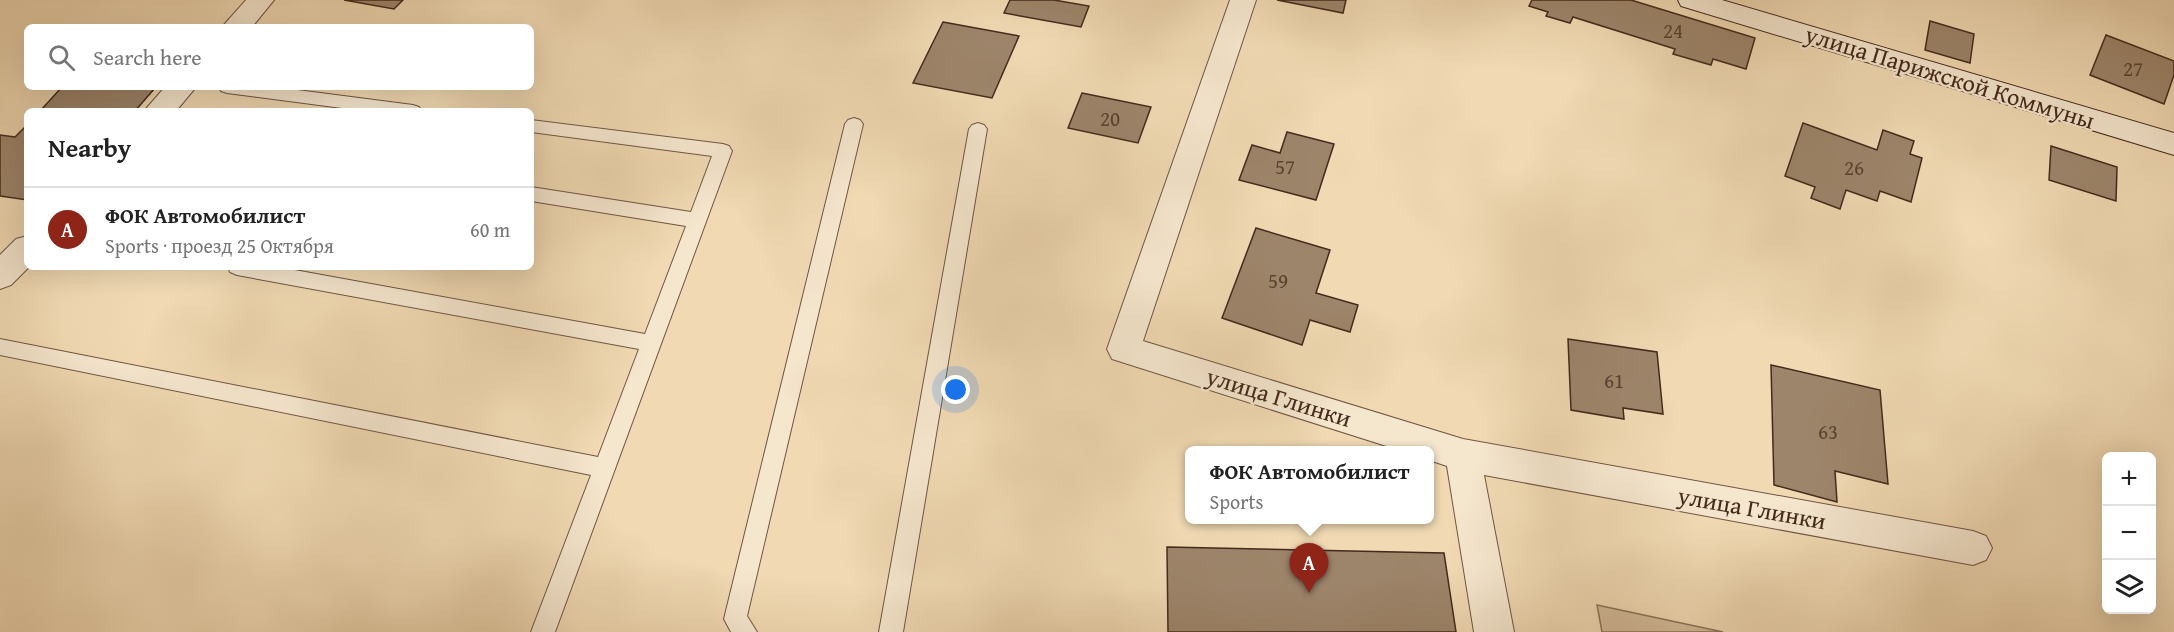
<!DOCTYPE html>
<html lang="en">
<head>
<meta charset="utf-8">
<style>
	body { margin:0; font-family:"Gentium Book Plus",serif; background:#f2f2f2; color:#222 }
	.controls { position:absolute; right:18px; bottom:18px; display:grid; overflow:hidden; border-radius:9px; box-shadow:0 6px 24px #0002 }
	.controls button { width:54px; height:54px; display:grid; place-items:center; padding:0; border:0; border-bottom:2px solid #e0e0e0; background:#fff; color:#222; font:30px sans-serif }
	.you { position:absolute; left:956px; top:390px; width:21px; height:21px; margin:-15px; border:4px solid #fff; border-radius:50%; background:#1a73e8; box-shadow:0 0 0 9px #1a73e833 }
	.badge { display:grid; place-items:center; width:39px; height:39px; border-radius:50%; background:#8f2418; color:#fff; font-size:20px; font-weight:700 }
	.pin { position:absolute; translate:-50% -50px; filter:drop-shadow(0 2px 3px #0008) }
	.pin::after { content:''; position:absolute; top:32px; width:21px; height:18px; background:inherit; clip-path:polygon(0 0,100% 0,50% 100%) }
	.popup { position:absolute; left:1185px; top:446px; width:249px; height:78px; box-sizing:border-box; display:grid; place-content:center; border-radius:9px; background:#fff; filter:drop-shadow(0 2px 4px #0005); font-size:20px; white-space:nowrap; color:#767676 }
	.popup b { font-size:22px; color:#222 }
	.popup::after { content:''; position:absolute; left:50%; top:100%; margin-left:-12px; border:12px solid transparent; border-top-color:#fff }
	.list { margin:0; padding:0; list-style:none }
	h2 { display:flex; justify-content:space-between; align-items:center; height:78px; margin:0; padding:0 24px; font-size:26px }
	h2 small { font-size:20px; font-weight:400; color:#767676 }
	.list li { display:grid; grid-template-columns:39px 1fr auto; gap:18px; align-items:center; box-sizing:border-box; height:84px; padding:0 24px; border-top:2px solid #e0e0e0 }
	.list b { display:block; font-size:22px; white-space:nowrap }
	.list p { margin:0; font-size:20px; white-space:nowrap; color:#767676 }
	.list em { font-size:20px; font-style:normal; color:#767676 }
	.icon { flex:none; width:33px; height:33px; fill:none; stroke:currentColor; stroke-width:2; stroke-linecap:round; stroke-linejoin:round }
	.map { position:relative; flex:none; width:2174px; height:632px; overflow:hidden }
	.search { position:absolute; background:#fff; box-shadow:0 6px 24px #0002; left:24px; top:24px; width:510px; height:66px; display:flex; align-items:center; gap:15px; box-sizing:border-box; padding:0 21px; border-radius:9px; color:#767676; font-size:22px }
	.panel { position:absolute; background:#fff; box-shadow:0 6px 24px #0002; left:24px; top:108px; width:510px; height:162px; border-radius:9px }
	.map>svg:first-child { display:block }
	.green { fill:#d3bb99; stroke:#8c725a; stroke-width:1.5 }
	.building { fill:#9d856b; stroke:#442a1c; stroke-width:1.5 }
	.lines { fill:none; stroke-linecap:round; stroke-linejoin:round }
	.lane-casing { stroke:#6f5642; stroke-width:2 }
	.street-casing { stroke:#6f5642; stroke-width:2 }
	.secondary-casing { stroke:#442a1c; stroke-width:2 }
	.lane { fill:#f5e6ce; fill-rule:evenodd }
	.street { fill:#f5e6ce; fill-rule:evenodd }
	.secondary { fill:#f5e6ce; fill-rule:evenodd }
	.labels { text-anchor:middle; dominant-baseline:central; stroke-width:4.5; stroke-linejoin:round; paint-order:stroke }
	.number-label { font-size:21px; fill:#5a4130 }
	.street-label { font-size:24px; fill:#442a1c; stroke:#f5e6ce }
</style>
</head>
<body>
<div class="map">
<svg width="2174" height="632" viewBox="0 0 2174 632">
	<rect width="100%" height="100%" fill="#f0d9b3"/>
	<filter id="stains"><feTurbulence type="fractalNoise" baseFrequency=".00333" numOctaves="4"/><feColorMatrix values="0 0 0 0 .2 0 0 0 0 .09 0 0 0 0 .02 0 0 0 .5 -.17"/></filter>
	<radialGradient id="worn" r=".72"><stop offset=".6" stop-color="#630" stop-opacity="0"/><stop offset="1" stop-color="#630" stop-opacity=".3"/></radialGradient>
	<path class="green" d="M1597,605L1723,632H1602Z"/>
	<path class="building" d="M344,0H403L394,9Z
		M1010,0H1054L1089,6L1081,27L1004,13Z
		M1277,0H1346L1343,13Z
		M1532,0H1631L1755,38L1746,69L1713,59L1711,65L1673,54L1675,49L1573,17L1570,23L1546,16L1548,12L1529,6Z
		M1930,21L1974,34L1970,63L1925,50Z
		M943,22L1019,36L992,98L913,83Z
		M2106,35L2174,61V75L2164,104L2090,75Z
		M62,87H149L155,88L135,111H40Z
		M1082,93L1151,107L1138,143L1068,128Z
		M1803,123L1877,150L1883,130L1914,141L1910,154L1922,158L1911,202L1880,191L1877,201L1846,190L1840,209L1811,198L1815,187L1785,176Z
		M27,125V200L0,196V135L15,137Z
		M1287,132L1334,144L1316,200L1239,180L1252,145L1280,153Z
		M2051,146L2117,167L2116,201L2049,180Z
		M1256,228L1330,250L1316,293L1358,305L1350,332L1310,320L1302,345L1222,318Z
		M1568,339L1657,352L1663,414L1623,408L1624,419L1571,410Z
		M1771,365L1880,390L1888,484L1835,471L1837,502L1774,485Z
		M1167,547L1444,553L1456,632H1168Z"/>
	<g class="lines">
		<g class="lane-casing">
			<path id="lane" d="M219,87H274L413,105L419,107L422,111H365L227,93L221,91Z
				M854,118L860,120L863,124L747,616L757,632H731L724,619L845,124L848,120Z
				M531,120L723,144L729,146L732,151L555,632H531L591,475L0,355V339L598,457L639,349L237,275L230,272L228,267H278L645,334L686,226L531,201V187L691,212L712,156L531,132Z
				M978,123L984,125L987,129L903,632H879L969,129L972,125Z"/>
		</g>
		<g class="street-casing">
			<path id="street" d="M246,0H274L252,27H222Z
				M1230,0H1256L1143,341L1463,439L1973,531L1986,536L1992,548L1986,560L1973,565L1484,475L1514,632H1474L1447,466L1429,460V450H1399L1112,359L1107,349Z
				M165,87H196L176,111H144Z
				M27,236L29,267L11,285L0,289V255L16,239Z"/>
		</g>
		<g class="secondary-casing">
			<path id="secondary" d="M1678,0H1722L2174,133V155L1681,6Z"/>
		</g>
		<use href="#lane" class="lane"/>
		<use href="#street" class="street"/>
		<use href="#secondary" class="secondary"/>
	</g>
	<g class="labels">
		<g class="number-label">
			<text x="1673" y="30">24</text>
			<text x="2133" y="68">27</text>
			<text x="1110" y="118">20</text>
			<text x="1285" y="166">57</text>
			<text x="1854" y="167">26</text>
			<text x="1278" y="280">59</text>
			<text x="1614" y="380">61</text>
			<text x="1828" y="431">63</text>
		</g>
		<g class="street-label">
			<text transform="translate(1950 77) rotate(17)">улица Парижской Коммуны</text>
			<text transform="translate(1279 397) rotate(17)">улица Глинки</text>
			<text transform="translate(1752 508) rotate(10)">улица Глинки</text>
		</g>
	</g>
	<rect width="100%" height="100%" filter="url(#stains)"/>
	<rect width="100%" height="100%" fill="url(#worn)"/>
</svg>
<div class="controls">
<button>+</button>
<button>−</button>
<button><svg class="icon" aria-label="layers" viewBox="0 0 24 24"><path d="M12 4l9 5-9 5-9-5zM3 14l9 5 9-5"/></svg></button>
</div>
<div class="you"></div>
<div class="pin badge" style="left:1309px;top:593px">A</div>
<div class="popup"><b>ФОК Автомобилист</b>Sports</div>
<div class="search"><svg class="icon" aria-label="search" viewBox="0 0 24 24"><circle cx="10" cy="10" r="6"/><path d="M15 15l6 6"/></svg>Search here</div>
<section class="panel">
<h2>Nearby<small></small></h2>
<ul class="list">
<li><span class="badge">A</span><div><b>ФОК Автомобилист</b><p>Sports · проезд 25 Октября</p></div><em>60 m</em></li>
</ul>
</section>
</div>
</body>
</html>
